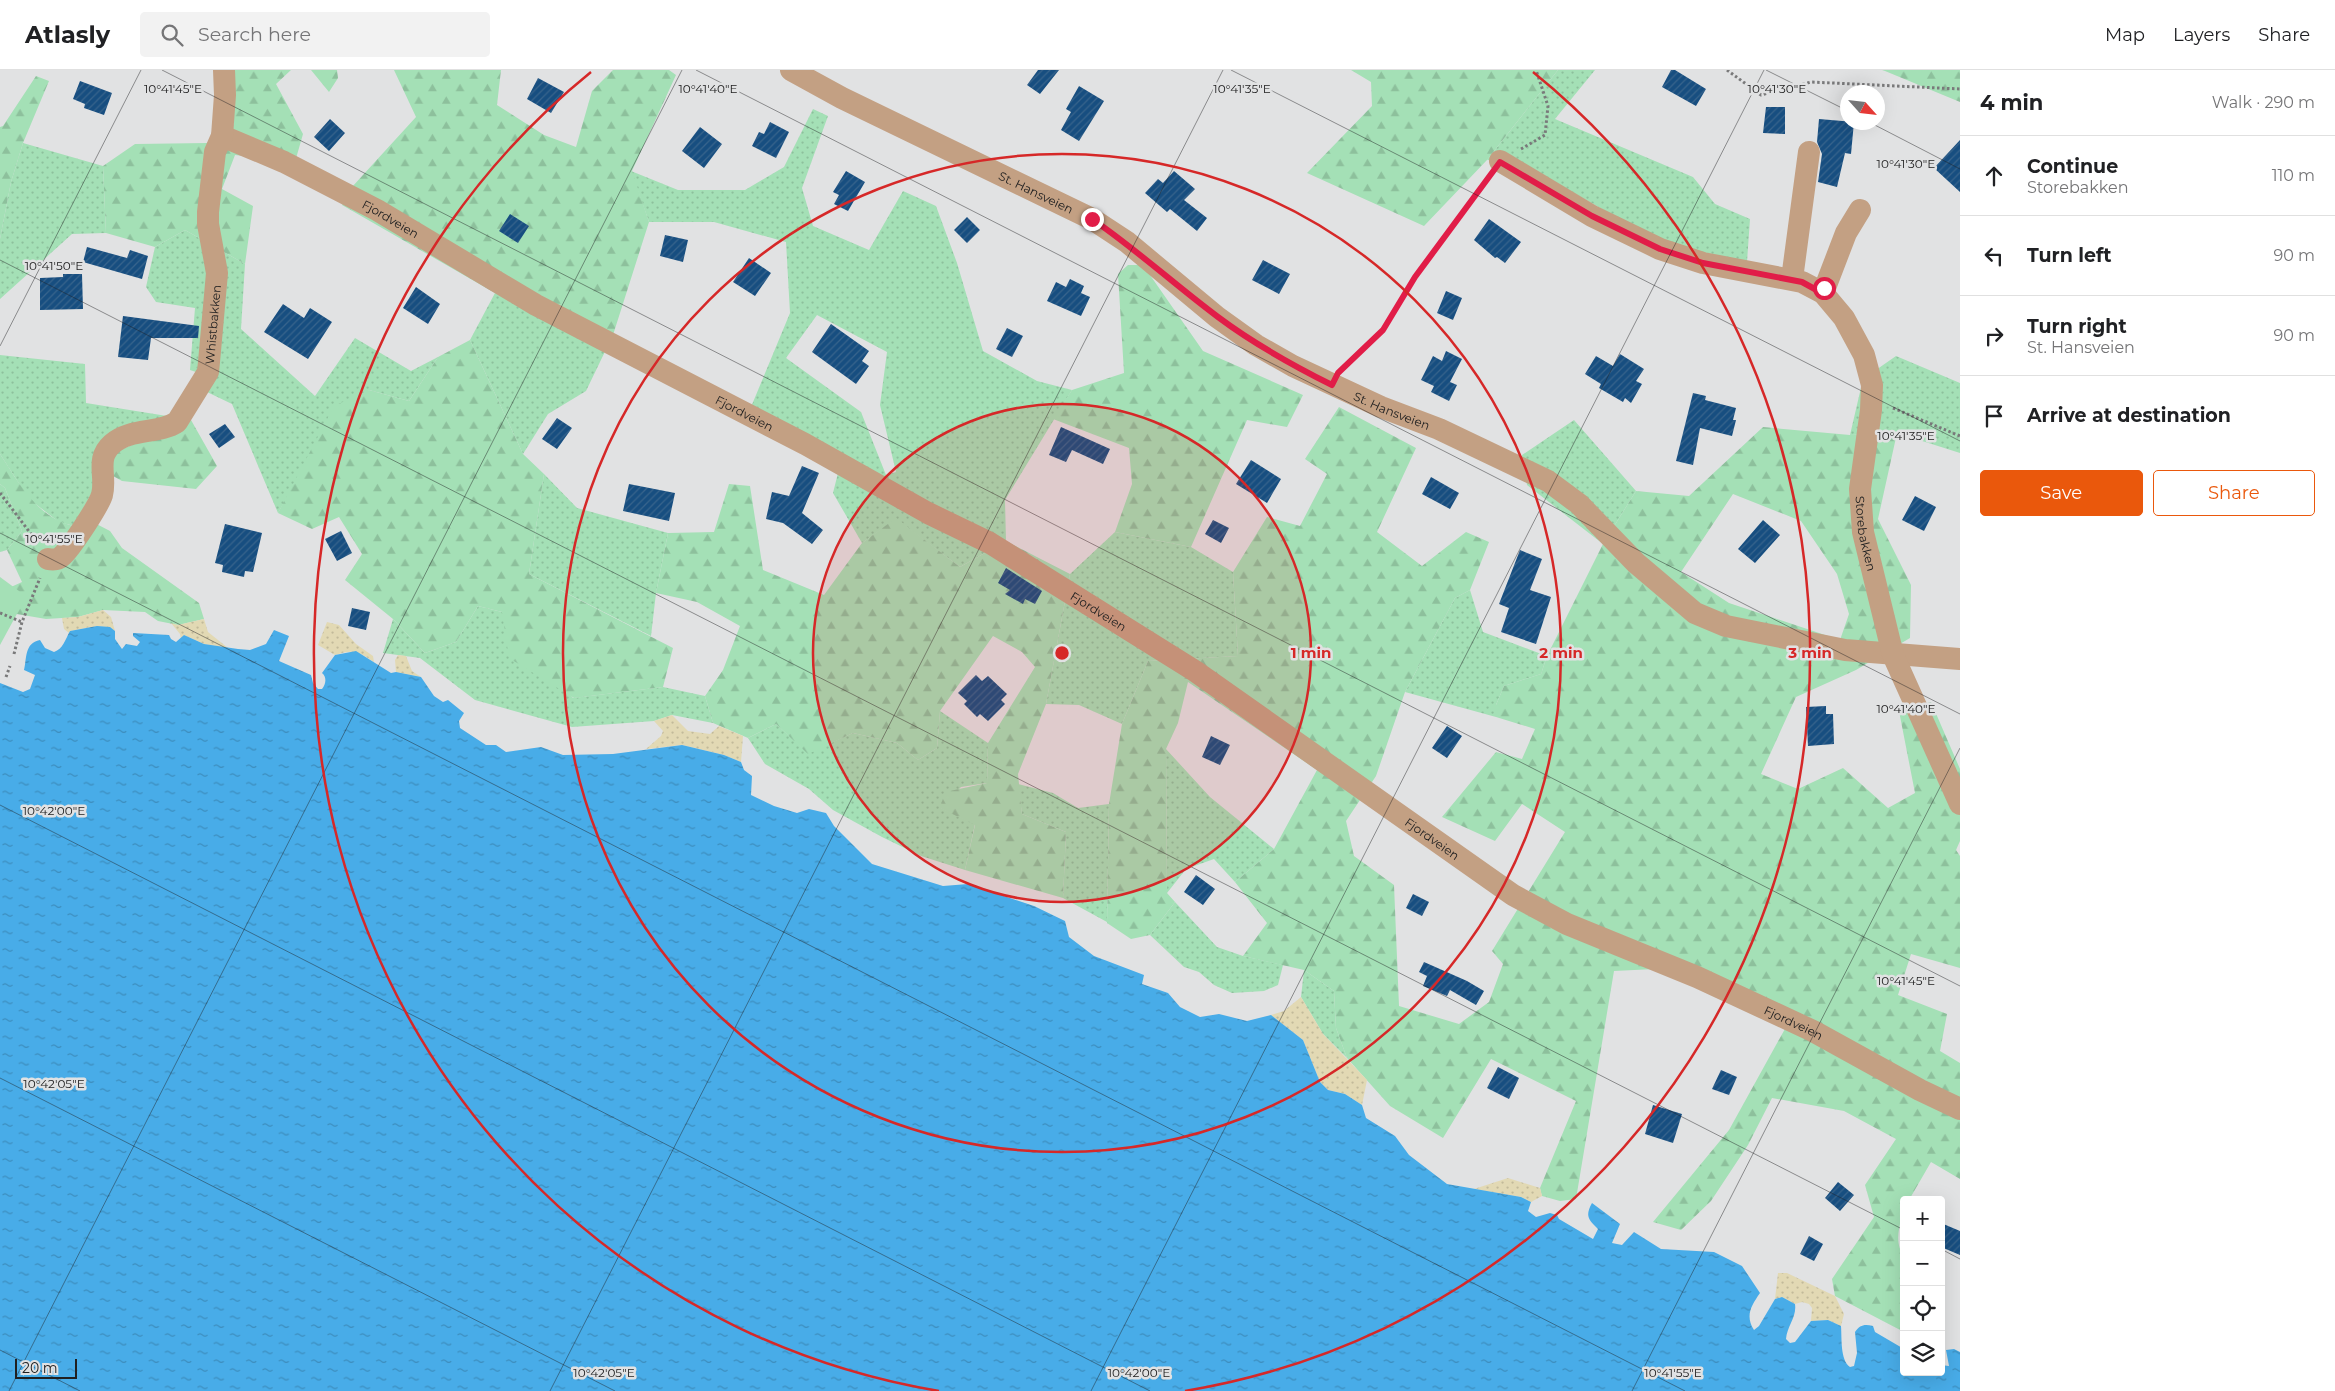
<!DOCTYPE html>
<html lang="en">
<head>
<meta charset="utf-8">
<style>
	body { margin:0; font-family:Montserrat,sans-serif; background:#f2f2f2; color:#202124 }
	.controls { position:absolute; right:15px; bottom:15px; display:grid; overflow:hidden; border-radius:5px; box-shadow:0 5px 20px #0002 }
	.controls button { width:45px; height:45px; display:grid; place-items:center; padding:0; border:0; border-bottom:1px solid #e0e0e0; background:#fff; color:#202124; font:25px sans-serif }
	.compass { position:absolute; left:1840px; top:15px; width:45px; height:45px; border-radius:50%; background:#fff; box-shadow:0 5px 20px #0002; rotate:117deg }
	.scale { position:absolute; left:15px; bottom:12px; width:62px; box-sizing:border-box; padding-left:5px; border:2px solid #202021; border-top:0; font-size:14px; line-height:18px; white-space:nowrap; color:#202021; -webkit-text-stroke:4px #e1e2e3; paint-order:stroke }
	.stop { position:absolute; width:15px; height:15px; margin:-11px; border:4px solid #e11d48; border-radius:50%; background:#fff }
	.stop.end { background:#e11d48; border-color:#fff; box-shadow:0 1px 5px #0008 }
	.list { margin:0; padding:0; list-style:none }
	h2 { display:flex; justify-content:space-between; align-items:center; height:65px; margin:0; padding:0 20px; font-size:21px }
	h2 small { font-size:16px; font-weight:400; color:#757577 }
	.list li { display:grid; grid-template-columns:32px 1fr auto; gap:15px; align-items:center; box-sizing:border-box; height:80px; padding:0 20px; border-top:1px solid #e0e0e0 }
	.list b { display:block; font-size:19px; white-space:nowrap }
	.list p { margin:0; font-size:16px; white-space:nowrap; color:#757577 }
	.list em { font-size:16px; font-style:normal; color:#757577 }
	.actions { display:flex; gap:10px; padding:15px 20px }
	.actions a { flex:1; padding:11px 0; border:1px solid #ea580c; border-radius:5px; text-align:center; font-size:18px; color:#ea580c }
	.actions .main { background:#ea580c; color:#fff }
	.icon { flex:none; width:28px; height:28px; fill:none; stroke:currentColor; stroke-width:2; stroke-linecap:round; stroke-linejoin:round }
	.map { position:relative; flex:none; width:1960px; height:1321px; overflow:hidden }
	header { display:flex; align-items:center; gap:30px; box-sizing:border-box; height:70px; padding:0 25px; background:#fff; border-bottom:1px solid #e0e0e0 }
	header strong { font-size:24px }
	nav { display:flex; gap:28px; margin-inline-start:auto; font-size:18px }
	.search { width:350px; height:45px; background:#f2f2f2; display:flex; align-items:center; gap:12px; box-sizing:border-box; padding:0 18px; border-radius:5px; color:#757577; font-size:19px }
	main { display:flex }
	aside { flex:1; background:#fff }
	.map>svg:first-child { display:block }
	.grass { fill:url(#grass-dots); fill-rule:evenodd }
	.forest { fill:url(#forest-firs); fill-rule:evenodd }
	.sand { fill:url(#sand-dots) }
	.park { fill:#a4e0b6 }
	.water { fill:url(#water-ripples) }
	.building { fill:url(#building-hatch) }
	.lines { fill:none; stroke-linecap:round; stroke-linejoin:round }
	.path { stroke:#79797a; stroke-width:3; stroke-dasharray:2.5 2.5; stroke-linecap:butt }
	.minor { stroke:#c3a083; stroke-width:22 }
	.route { stroke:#e11d48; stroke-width:6 }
	.ticks { fill:none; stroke:#202021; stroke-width:1; stroke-opacity:0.45 }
	.ring { fill:none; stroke:#d62828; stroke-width:2.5 }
	.labels { text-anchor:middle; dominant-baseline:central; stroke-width:5; stroke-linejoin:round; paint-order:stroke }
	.street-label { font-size:12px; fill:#202021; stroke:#e1e2e3 }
	.ticks-label { font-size:12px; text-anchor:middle; fill:#202021; stroke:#e1e2e3; stroke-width:5; stroke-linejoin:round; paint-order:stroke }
	.centre { fill:#d62828; stroke:#e1e2e3; stroke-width:2.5 }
	.ring-label { font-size:15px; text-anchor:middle; font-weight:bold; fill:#d62828; stroke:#e1e2e3; stroke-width:5; stroke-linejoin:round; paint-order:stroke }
</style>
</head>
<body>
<header>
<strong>Atlasly</strong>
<div class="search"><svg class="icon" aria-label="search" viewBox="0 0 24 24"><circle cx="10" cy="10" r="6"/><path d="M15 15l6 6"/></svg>Search here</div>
<nav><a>Map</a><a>Layers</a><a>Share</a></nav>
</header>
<main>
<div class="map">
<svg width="1960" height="1321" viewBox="0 0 1960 1321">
	<defs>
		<pattern id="grass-dots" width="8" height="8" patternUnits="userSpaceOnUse" patternTransform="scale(1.25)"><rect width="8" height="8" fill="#a4e0b6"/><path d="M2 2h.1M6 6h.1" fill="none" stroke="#8dc09c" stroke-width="1.8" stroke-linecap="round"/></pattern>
		<pattern id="forest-firs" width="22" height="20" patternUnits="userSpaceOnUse" patternTransform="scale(1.25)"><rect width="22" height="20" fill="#a4e0b6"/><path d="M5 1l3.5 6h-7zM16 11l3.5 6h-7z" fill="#8dc09c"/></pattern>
		<pattern id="sand-dots" width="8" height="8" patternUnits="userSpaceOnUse" patternTransform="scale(1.25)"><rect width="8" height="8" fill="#e2d9b4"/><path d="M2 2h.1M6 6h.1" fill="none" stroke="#c2ba9a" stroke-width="1.8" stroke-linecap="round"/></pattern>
		<pattern id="water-ripples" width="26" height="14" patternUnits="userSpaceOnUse" patternTransform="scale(1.25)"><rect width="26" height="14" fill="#48ace8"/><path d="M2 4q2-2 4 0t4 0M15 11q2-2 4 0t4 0" fill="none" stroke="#3c8cbc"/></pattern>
		<pattern id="building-hatch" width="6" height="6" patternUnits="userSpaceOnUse" patternTransform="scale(1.25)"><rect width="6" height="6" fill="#174e80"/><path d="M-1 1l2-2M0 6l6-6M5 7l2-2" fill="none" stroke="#38648c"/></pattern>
	</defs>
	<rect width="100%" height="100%" fill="#e1e2e3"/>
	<path class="grass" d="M1558,0H1595L1555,49L1693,107L1715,134L1750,149L1747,192L1662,173L1519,92L1487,90Z
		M813,39L828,46L802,118L813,156L869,180L903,121L936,136L957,193L983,281L1037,311L1072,320L1005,430L1006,471L960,497L896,449L862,473L833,423L842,387L751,337L790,243L786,172L714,152H649L631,101L678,120H745L784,97ZM817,245L887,282L880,335L896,402L886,405L861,342L786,288Z
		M23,73L103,96L106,163L72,164L0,229V169L11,112Z
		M185,160L245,194L241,259L315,326L355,268L411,301L438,287L409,331L369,320L305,396L278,443L232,334L207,322L211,307L190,300L195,238L156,232L146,217L155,177Z
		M495,223L613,265L586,321L548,344L523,384L470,270Z
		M0,285L85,294L86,333L167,346L113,383L74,456L59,452L29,429L0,384Z
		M1896,286L1960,313V383L1897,363L1850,365L1863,309Z
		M1574,350L1636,421L1603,474L1527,415L1522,385Z
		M544,404L577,438L668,463L656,523L651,566L529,504Z
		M0,414L5,418L22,461L7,480L0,482Z
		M1115,462L1191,477L1233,502L1238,586L1148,591L1122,654L1079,635L1046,634L1070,504Z
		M1470,520L1483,562L1547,586L1541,604L1504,616L1496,635V647L1405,622L1455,528Z
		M478,536L502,542L573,628L663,617L705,626L713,653L672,645L654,651L572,657L475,630L420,588L383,583L393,549L425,583L456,572Z
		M940,641L988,673L987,713L961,717L941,738L975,754L965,800L921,786L882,767L833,740L809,719L765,694L748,668L776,654L808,683L853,663L897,673L918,690L937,678Z
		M1166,679L1210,727L1274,779L1235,812L1214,789L1186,799L1167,823Z
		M1018,714L1053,723L1078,738L1109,734L1107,852L1063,828L1066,762L1022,744Z
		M1175,832L1217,877L1243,886L1283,895L1278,915L1264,921L1232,923L1214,915L1199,902L1184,897L1150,865Z
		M1304,900L1334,921L1336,958L1347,988L1323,964L1301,927Z"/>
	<path class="forest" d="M231,0H291L276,14L303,64L295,92L235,85L222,119L253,136L245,194L185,160L155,177L106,163L103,96L135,74L207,73L234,54Z
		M311,0H337L338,8L329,22Z
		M394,0H501L497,35L544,65L576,77L592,21L613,0H669L676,5L632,101L649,152L613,265L495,223L342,135L352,117L416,47Z
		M1351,0H1558L1487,90L1424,156L1307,103L1372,36L1371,12Z
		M1882,0H1960V32L1885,1Z
		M36,6L49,11L23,73L11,112L0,169V57L3,56Z
		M1128,195H1143L1203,281L1303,325L1287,357L1247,350L1191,477L1115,462L1132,414L1129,378L1053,349L1072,320L1124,303L1118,204Z
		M470,270L523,384L544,404L529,504L673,578L663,617L574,628L509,588L502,542L478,536L456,572L425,583L393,549L345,510L362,484L339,447L312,459L278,443L334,336L369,320L409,331L438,287Z
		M1339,337L1416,378L1377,462L1422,496L1466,462L1489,472L1470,520L1455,528L1405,622L1376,706L1346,751L1354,786L1394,815L1399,936L1459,954L1489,932L1503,894L1492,881L1565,762L1522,734L1495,771L1442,747L1496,682L1522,689L1535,659L1496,647V635L1504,616L1541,604L1547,586L1603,474L1636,421L1689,426L1763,357L1850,365L1897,363L1878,449L1911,515L1910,568L1856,600L1796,627L1761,704L1798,719L1843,698L1888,738L1915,723L1899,641L1931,632L1960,699V771L1956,780L1960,786V898L1911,884L1898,925L1947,944L1940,981L1960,993V1109L1931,1092L1909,1130H1904C1904,1150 1891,1167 1904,1187V1262L1835,1226L1832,1209L1874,1147L1865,1115L1896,1069L1844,1041L1772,1028L1748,1075L1711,1131L1681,1160L1653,1152L1729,1060L1786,957L1655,899L1614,901L1576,1129L1560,1131L1542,1126L1540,1118L1576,1031L1491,989L1443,1068L1390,1036L1347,988L1336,958L1334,921L1304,900L1243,886L1267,853L1235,812L1274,779L1317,700L1188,612L1178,653L1166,679L1167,823L1175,832L1150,865L1131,869L1107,853L1109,734L1122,654L1148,591L1238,586L1233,502L1267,447L1300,456L1327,404L1305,389ZM1733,424L1801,451L1837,504L1849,544L1840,570L1729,533L1681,502Z
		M191,350L217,396L196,419L122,411L106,402L113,383Z
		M0,384C20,414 36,447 74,456L83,447L110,461L122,478L199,533L204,549L178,555L158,551L145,542L103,540L78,547L46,549L5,542L0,522L22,512L7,480L22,461L5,418L0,414Z
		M729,414L750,416L763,500L824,525L862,473L896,448L960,497L1006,471L1070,504L1046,634L1018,704L1022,744L1066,762L1063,828L965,800L975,755L940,738L945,722L987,713L988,673L1035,597L1022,582L993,566L940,641L937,678L918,690L897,673L853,663L808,684L776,654L748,668L713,653L705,626L723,600L740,556L697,532L656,523L668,463L714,462Z"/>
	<path class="sand" d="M103,540L111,547L115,561C103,552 84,559 70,561L69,563L64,559L62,548L78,547Z
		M204,549L208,562L228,578L204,574L184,565L181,569L180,564L171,553L178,555Z
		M327,552L339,555L356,574L373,586L374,592C358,581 353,579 335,585L318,575Z
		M398,585L406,586L412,601L421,607L396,602L395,590Z
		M672,645L688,661L710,664L719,656L743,666L741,692L724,685L682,675L646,679L661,666L663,661L654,651Z
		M1301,927L1323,964L1367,1010L1362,1035L1345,1024L1328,1020L1320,1012L1303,970L1271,945L1284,941Z
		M1508,1108L1540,1118L1542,1126L1531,1132L1521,1127L1474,1119Z
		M1778,1203H1787L1835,1226L1844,1244L1841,1256L1828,1250L1811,1251L1812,1238L1809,1234L1802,1232L1795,1234L1782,1227L1775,1229Z"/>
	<path class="park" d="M0,507L19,521L25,529L0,575Z"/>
	<path class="water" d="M97,556L110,557L115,561V569L122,579L126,574L137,576L140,572L133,566V563L169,565L171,569L176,572L184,565L204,574L238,579L250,580L266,574L274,560L289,566L279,591L311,605L313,613L318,619H322C326,614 327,607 322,603L335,585L356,581L391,603L396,602L421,607L434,626L443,632L448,630L464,643L459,651L460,658L486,675H496L506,682L541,677L563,685L613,684L682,675L724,685L741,692L744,700L752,706L751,725L774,736L797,743L809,739L826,743L834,756L872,794L943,816L968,814L1034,836L1065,851L1069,867L1094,886L1144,905L1142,914L1168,923L1180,937L1200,947L1219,944L1247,951L1271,945L1303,970L1320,1012L1328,1020L1345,1024L1362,1035L1366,1048L1395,1066L1409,1085L1447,1114L1521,1127L1531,1132L1528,1141L1536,1147L1550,1143L1557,1145L1559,1149L1593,1169L1598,1159C1588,1149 1585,1146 1592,1133L1620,1154L1612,1173L1622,1175L1634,1162L1661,1179L1714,1182L1742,1196L1760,1223C1751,1236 1745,1246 1754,1260L1759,1256L1775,1229L1782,1227L1795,1234C1797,1247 1787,1256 1786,1269L1790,1273L1795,1272L1811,1251L1828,1250L1841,1256C1842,1268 1840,1290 1850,1297L1854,1296L1857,1283L1855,1262C1860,1255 1864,1254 1873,1256L1875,1262L1904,1279V1302H1941V1295L1949,1296L1946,1280L1954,1279L1960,1282V1321H0V613L23,622L30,619L35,605L24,600C27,589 24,573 40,570L45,578L54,582C63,579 65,570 70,561Z"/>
	<path class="building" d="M1038,0H1059L1040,24L1027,15Z
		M1671,0H1675L1706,19L1696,36L1662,17Z
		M538,8L564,22L551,43L527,29Z
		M80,11L112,23L104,45L84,38L85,34L73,29Z
		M1079,16L1104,31L1079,71L1061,60L1071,42L1066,39Z
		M1766,37H1785V64L1763,63Z
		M330,49L345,63L329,81L314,67Z
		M1819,49L1854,52L1851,84L1845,83L1837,117L1818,112L1822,84L1817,72Z
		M770,52L789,62L776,88L752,76L759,62L764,64Z
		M700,57L722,74L704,98L682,81Z
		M1960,70V122L1934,98Z
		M846,101L865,112L848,141L834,134L839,125L833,122Z
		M1174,101L1195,119L1184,130L1207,148L1197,161L1170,139L1167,142L1145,123L1158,109L1163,113Z
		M510,144L529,156L518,173L499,161Z
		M967,147L980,160L967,173L954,160Z
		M1489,149L1521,172L1505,193L1497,187L1495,188L1474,170Z
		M665,165L688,170L683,192L660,186Z
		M87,177L127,188L130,180L148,186L142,209L83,192Z
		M749,188L771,203L755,226L733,212Z
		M1263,190L1290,204L1279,224L1252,210Z
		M63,204H82L83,239L40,240V208L63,207Z
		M1070,209L1084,216L1081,223L1090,227L1081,246L1047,231L1056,212L1066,217Z
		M416,217L440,234L428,254L403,238Z
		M1446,221L1462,228L1453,250L1437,243Z
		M283,234L304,248L310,238L332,252L308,289L264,262Z
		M123,246L199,256L198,268H151L148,290L118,287Z
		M831,254L869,281L862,291L869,296L856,314L812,282Z
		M1007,258L1023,266L1012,287L996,279Z
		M1446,281L1462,289L1450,312L1457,315L1449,331L1431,322L1434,316L1421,310L1433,286L1442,291Z
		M1620,284L1644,299L1636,311L1642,314L1631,333L1625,328L1623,332L1599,318L1601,314L1585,304L1596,286L1613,296Z
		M1693,323L1706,326L1705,330L1736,338L1733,350H1736L1732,366L1700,358L1693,395L1676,391Z
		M557,348L572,358L557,379L542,369Z
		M225,354L235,367L219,378L209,364Z
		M1061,357L1110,379L1103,394L1072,380L1066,392L1049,385Z
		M1251,390L1281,409L1267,433L1236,414Z
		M802,396L819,403L802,443L823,460L812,474L783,453L766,449L772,422L789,426Z
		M1431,407L1459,423L1450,439L1422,424Z
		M629,414L675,423L669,451L623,441Z
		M1915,426L1936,437L1924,461L1902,450Z
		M1213,450L1229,458L1221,473L1205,464Z
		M1763,450L1780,465L1755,493L1738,479Z
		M225,454L262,463L253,502L245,501L244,507L222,502L223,495L215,493Z
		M341,461L352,483L337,491L325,469Z
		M1520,480L1542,489L1530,520L1551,527L1536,574L1501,562L1509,538L1499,534Z
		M1006,498L1042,521L1035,534L1025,529L1023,534L1005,524L1010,520L998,513Z
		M352,538L370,542L366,560L348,556Z
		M976,605L982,611L988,606L1007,624L1001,630L1005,634L988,651L980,644L977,647L964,634L967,631L958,623Z
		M1826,636V644H1833L1834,674L1808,676L1806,637Z
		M1447,656L1462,666L1447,688L1432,678Z
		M1211,666L1230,675L1220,695L1202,687Z
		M1196,805L1215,819L1203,835L1184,822Z
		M1413,824L1429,832L1422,846L1406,838Z
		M1424,892L1467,911L1484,921L1476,935L1450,920L1447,926L1423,916L1427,906L1419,902Z
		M1498,997L1519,1008L1509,1029L1487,1018Z
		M1721,1000L1737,1007L1729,1025L1712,1019Z
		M1653,1035L1682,1044L1673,1073L1645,1064Z
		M1838,1112L1854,1125L1840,1141L1825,1128Z
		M1941,1153L1960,1161V1185L1941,1177Z
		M1809,1166L1823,1174L1814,1191L1800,1184Z"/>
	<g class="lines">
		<path class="path" d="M1727,0L1761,25L1811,12L1960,19
			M1521,79L1545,65L1548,36L1536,0
			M1345,296L1383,260L1415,207L1488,107
			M1893,338L1960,366
			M0,423L37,472
			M0,543L22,552
			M14,584L22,552L40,508
			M6,607L10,596"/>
		<g class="minor">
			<path id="s1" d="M791,0L842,28L1092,149L1127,172L1217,247L1256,275L1293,296L1381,337L1439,359L1548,411L1579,434L1636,493L1695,543L1726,556L1845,580L1960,589"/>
			<path id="s2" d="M222,66L284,92L377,140L536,235L805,374L928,443L990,473L1195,601L1513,825L1567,854L1697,907L1813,961L1920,1020L1960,1039"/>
			<path id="s3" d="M1500,91L1592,146L1660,179L1703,193L1802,212L1823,223L1844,248L1864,285L1872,315L1871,340L1860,419L1863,462L1893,585L1960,734"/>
			<path d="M1792,209L1809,82"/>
			<path d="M1823,223L1846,163L1860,140"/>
			<path id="s4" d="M48,489C53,490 58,490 62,486C71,478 98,437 102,425C107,406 95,389 112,374C130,358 159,364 177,352L208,302L209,292L217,203L208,154V142L215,82L222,66L225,25L224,0"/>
		</g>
	</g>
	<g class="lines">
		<path class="route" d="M1092,149C1136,179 1175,215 1218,247C1254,274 1292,295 1332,315L1338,303L1383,260L1415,207L1500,92L1592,146L1660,179L1703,193L1802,212L1822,223L1824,218"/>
	</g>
	<path class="ticks" d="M162,0L1960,916M696,0L1960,644M1231,0L1960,371M1766,0L1848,41M1869,52L1960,99M0,190L1904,1160M0,276L141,0M0,463L1685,1321M0,735L1150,1321M0,1008L615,1321M1941,1179L1960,1189M0,1280L80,1321M9,1321L682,0M550,1321L1223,0M1091,1321L1764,0M1632,1321L1960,678"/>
	<circle cx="1062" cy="583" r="249" fill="#d62828" fill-opacity=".12"/>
	<g class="ring">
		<circle cx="1062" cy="583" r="249"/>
		<circle cx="1062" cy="583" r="499"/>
		<path d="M939 1321A748 748 0 0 1 591 2M1533 2A748 748 0 0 1 1185 1321"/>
	</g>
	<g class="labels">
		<g class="street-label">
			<text stroke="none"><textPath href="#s1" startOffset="274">St. Hansveien</textPath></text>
			<text stroke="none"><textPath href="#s2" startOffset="188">Fjordveien</textPath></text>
			<text stroke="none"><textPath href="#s4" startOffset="318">Whistbakken</textPath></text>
			<text stroke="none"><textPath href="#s1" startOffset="694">St. Hansveien</textPath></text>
			<text stroke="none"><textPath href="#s2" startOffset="592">Fjordveien</textPath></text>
			<text stroke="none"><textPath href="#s3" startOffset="608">Storebakken</textPath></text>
			<text stroke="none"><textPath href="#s2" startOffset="998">Fjordveien</textPath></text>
			<text stroke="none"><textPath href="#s2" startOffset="1402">Fjordveien</textPath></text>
			<text stroke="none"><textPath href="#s2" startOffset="1809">Fjordveien</textPath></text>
		</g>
	</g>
	<g class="ticks-label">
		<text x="173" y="23">10°41'45"E</text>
		<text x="708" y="23">10°41'40"E</text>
		<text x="1242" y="23">10°41'35"E</text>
		<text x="1777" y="23">10°41'30"E</text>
		<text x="1906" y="98">10°41'30"E</text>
		<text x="54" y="200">10°41'50"E</text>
		<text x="1906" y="370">10°41'35"E</text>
		<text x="54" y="473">10°41'55"E</text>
		<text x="1906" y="643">10°41'40"E</text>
		<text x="54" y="745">10°42'00"E</text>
		<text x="1906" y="915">10°41'45"E</text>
		<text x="54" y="1018">10°42'05"E</text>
		<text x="604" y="1307">10°42'05"E</text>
		<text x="1139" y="1307">10°42'00"E</text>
		<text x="1673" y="1307">10°41'55"E</text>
	</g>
	<circle cx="1062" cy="583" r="8" class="centre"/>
	<g class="ring-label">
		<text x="1311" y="588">1 min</text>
		<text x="1561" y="588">2 min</text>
		<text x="1810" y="588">3 min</text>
	</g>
</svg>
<div class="controls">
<button>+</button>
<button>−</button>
<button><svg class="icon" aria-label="locate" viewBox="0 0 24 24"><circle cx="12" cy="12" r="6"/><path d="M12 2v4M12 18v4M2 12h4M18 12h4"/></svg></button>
<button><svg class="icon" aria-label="layers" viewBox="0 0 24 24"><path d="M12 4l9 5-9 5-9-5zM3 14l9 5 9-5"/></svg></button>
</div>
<svg class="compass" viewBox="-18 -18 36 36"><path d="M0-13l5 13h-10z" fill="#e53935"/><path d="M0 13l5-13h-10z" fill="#757577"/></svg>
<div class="scale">20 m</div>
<div class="stop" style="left:1824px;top:218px"></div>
<div class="stop end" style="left:1092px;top:149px"></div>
</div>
<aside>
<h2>4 min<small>Walk · 290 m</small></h2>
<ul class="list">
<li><svg class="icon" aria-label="ahead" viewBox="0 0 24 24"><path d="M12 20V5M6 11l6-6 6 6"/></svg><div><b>Continue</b><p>Storebakken</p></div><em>110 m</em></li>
<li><svg class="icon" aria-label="left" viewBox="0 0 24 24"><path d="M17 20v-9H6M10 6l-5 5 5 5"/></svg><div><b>Turn left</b></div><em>90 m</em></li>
<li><svg class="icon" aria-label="right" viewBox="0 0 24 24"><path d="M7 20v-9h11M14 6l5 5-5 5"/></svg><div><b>Turn right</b><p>St. Hansveien</p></div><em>90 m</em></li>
<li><svg class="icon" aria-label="arrive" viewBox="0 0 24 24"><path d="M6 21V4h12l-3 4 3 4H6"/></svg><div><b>Arrive at destination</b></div></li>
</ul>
<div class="actions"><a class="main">Save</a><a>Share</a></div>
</aside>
</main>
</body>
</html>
